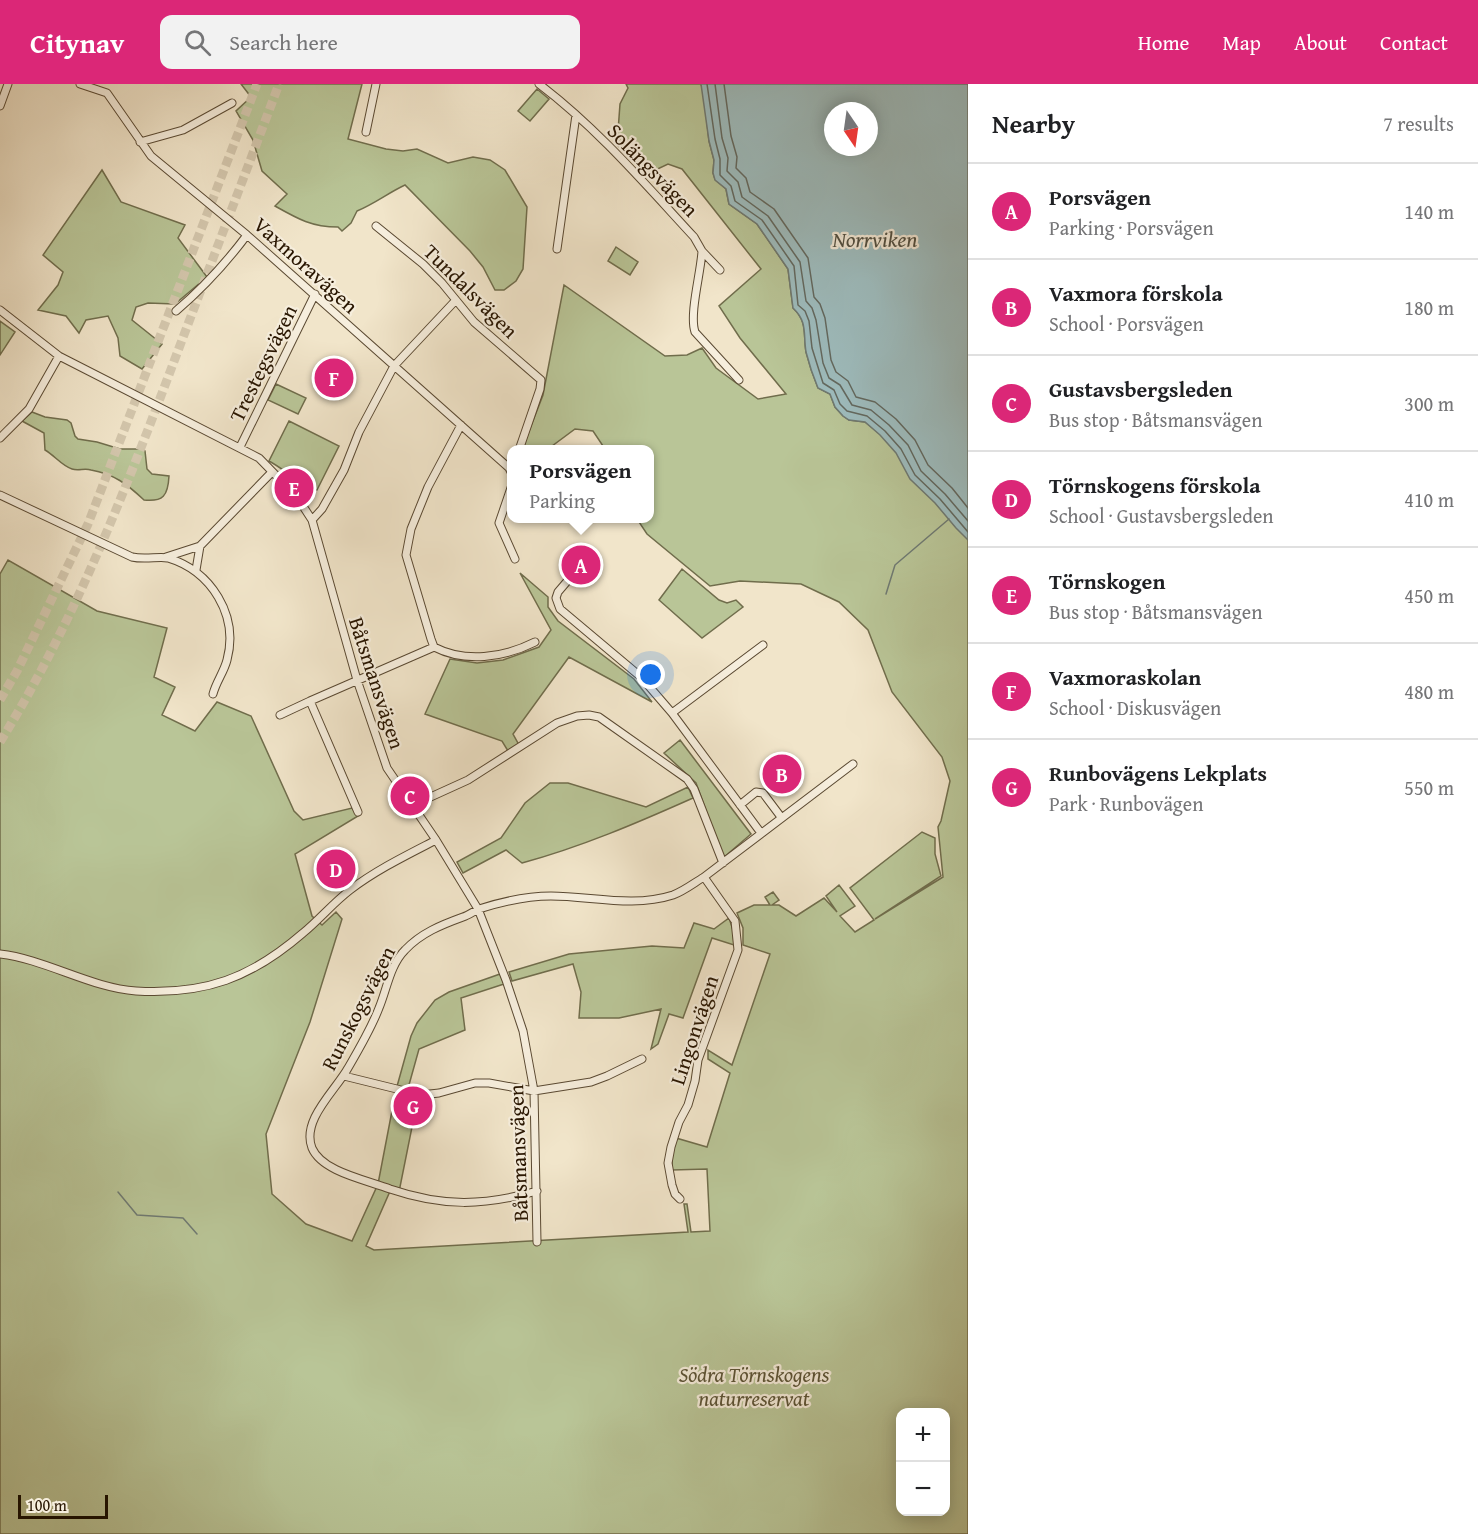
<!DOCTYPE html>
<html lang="en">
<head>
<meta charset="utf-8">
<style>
	body { margin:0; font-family:"Gentium Book Plus",serif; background:#f2f2f2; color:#202124 }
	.controls { position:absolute; right:18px; bottom:18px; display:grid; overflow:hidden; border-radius:12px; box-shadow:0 3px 15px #0003 }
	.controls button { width:54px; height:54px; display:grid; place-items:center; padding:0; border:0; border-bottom:2px solid #e0e0e0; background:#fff; color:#202124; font:30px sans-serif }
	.compass { position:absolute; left:824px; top:18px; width:54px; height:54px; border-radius:50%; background:#fff; box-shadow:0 3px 15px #0003; rotate:167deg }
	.scale { position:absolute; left:18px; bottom:15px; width:90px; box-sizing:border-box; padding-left:6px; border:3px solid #281500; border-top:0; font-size:16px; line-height:21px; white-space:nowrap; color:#281500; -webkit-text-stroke:4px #f6eedd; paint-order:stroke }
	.you { position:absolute; left:651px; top:591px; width:21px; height:21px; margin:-15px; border:4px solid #fff; border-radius:50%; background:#1a73e8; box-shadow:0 0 0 9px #1a73e833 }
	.badge { display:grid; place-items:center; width:39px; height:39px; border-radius:50%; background:#db2777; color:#fff; font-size:20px; font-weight:700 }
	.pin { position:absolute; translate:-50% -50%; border:3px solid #fff; box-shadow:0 2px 6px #0006 }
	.popup { position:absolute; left:507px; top:361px; width:147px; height:78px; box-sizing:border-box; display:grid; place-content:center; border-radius:12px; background:#fff; filter:drop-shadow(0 2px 4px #0005); font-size:20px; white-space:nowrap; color:#757577 }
	.popup b { font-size:22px; color:#202124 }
	.popup::after { content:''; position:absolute; left:50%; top:100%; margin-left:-12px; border:12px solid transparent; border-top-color:#fff }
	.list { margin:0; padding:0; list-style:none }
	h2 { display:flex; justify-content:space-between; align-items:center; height:78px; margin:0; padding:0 24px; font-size:26px }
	h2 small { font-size:20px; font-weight:400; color:#757577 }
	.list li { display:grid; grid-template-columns:39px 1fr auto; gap:18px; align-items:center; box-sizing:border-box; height:96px; padding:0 24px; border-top:2px solid #e0e0e0 }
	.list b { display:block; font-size:22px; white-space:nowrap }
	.list p { margin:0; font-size:20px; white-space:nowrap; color:#757577 }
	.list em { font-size:20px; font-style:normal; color:#757577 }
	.icon { flex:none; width:33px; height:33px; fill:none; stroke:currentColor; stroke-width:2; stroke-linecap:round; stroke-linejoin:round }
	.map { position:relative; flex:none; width:968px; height:1450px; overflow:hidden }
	header { display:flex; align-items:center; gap:36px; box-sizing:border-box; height:84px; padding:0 30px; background:#db2777; color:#fff }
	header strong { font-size:28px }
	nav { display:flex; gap:33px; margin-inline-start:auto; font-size:21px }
	.search { width:420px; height:54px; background:#f2f2f2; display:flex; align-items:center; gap:15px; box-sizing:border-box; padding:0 21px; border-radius:12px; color:#757577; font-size:22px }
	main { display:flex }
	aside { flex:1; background:#fff }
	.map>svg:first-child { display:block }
	.green { fill:#b9c597; stroke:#706d4c; stroke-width:1.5; fill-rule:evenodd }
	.water { fill:#9ebdbf; stroke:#6f7a73; stroke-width:1.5; fill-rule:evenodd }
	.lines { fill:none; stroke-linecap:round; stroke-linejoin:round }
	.shore { stroke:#636960; stroke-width:1.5 }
	.stream { stroke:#6f7a73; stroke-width:1.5 }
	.highway-tunnel { stroke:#d3c6ac; stroke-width:9; stroke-dasharray:9 4.5; stroke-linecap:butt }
	.minor-casing { stroke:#5a4932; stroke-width:9 }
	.minor { stroke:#f6eedd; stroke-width:7 }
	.labels { text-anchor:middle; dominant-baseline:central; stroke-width:4.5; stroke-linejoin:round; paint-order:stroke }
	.street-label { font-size:21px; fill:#281500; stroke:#f6eedd }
	.park-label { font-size:21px; font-style:italic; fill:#5b5335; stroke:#f6eedd }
	.water-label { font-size:22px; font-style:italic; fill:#515043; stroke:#f6eedd }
</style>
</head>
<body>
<header>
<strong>Citynav</strong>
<div class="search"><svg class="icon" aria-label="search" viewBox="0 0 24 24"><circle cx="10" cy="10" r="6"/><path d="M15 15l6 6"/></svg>Search here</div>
<nav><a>Home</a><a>Map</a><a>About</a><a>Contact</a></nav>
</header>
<main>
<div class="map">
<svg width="968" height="1450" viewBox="0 0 968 1450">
	<rect width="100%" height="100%" fill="#f1e5ca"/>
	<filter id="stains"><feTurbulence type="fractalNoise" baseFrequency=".00333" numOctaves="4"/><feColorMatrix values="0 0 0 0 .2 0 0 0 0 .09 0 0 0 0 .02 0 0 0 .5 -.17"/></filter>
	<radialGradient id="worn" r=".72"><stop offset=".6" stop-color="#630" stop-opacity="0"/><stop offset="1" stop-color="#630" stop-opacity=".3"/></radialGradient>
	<path class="green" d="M241,0H362L348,55L386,65L403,67L417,65L448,79L473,73L490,76L505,86L527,123L523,185L516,197L504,206H495L483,183L470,167L405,101C388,109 374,120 357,127L351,139L342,147L338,143C312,143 298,135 275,122L287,110L262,87L253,56L236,27L251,13Z
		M626,0H701L704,11L709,57L714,76L713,89L715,95L726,105L729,120L757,140L788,185L793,224C808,238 803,250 806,268C809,280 813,292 818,304L830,310L835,323L843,332L849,336L865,338L968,421V1450H0V490L8,476L97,527L167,544L154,593L175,603L162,631L195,647L217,618L251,632L294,727L303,736L352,724L358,732L295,770L312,832L322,841L336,828L342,835L310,938L266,1050L272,1110L306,1140L352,1157L378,1100L396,1006L411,952L417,939L435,916L449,908L500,890L504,900L461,914L465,946L419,965L407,1008L419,1011L418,1024L415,1028L399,1108L391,1105L366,1162L374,1166L688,1148L684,1120H687L691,1148L710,1147L707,1085L672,1086V1068L676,1054L707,1063L730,989L708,975V966L732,981L770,870L743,861V844L737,829L754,821H770L765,813L773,808L779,816L772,821H779L796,832L824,814L837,828L826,812L839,801L855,822L840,832L855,848L874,836L850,804L922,748L935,754V770L941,792L875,835L943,793L938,743L941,737L950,697L942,673L892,608L868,546L839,518L801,500L740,497L710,502L647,450L637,435L650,434V366L605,365L593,347L575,345L548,365H522L543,311L564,201L665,272L687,271L702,264L716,284L758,315L786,310L740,254L719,222L761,185L682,85L668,80L649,89L617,61L620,20L628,4ZM900,1328H946V1428H900Z
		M537,5L549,15L530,37L518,27Z
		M102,86L121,118L185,141L178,154L207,193L175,220L148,219L136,223L132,236L162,260L142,285L120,272L118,254L108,232L86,236L79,249L66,232L38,226L58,201L63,188L43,171Z
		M616,163L638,178L630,191L608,177Z
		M0,237L15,248L0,271Z
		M276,300L306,314L298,330L268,316Z
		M32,328L45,333L67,336L71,339L75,352L78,355L97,358L120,365H141L145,367L147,385L152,390L169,392C168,412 163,418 144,416C127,400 114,390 91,386C85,384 78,387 72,385C62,382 54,371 45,366L44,349L22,337Z
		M289,337L339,362L317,406C304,403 284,385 269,377Z
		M682,485L719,516L727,519L736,516L743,523L702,554L659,516Z
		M520,489L548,513V523L558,537L634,595L652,618L569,573L513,650L519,661L508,667L502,657L425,630L450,575L477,579L503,576L539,563L551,546Z
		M680,656L751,750L723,774L696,699L664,669Z
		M550,699H568L646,723L688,703L693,714C637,739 581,763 522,779L506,766L463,789L457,778L501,754L525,719Z
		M729,834L733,846L734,861L712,854L683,934L669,930L658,960L651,965L661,925L619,934H579L581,908L573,880L512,897L509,888L569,870L652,862L684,864L694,839L714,845Z"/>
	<path class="water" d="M701,0H968V456L956,444L935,419L910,395L896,369L880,351L865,338L849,336L843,332L835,323L830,310L818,304C813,292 809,280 806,268C803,250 808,238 793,224L788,185L757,140L729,120L726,105L715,96L713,89L714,76L709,57ZM833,27H869V63H833Z"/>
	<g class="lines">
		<path class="shore" d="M707,0L715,55L720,75V91L731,102L735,117L762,136L794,182L798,221L805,227L809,237L812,264L823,299L834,306L840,320L847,327L867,332L885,347L901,365L915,391L940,415L968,448
			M715,0L722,54L728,74L727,87L738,98L742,113L768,132L800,178L806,217L812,224L816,236L823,279L829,294L840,301L852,321L871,326L889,341L908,361L921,387L945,410L968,437
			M724,0L731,52L737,73L736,84L746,94L750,108L774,125L808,174L814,213L820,220L825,234L831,276L836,288L848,297L856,313L875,318L896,335L915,356L928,381L952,404L968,424"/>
		<path class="stream" d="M886,510L895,481L949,435
			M118,1108L137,1131L183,1134L197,1150"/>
		<path class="highway-tunnel" d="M0,616L17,587L88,440L257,0
			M0,658C72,542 122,415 170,288C206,192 243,96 279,0"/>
		<g class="minor-casing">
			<path id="minor" d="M80,0L107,9L151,72L247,151L509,384L512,390
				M539,0C597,44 645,100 694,153L702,167C701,188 689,230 695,248L739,296
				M0,22L8,0
				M366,48L376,0
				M140,58L183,46L232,19
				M376,142L423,180L442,199L474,238L541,296L540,305L519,366
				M557,165L576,31
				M702,167L720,186
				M0,226L59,272L259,374L297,413L312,436L357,596L387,684L436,756L478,825L506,896L523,947L534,1007L537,1158
				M176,227C203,204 226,179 247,151
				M461,341L428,403L411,445L406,471L431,555L434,563C465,579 503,574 535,558
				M0,354L29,325L59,272
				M240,363L315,210
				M512,401L499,439L515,475
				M0,411L132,473C145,476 159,472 168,474C211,487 239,531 227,576C224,588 216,598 213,610
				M312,436L322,425L344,386L359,348L394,282L456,216
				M166,473L200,462L272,388
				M587,474L558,508L556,514L560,525L641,593L672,629L761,749
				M196,486L200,462
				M672,629L763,561
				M280,631L310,617
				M413,721L468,696L557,639L577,632L589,631L599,633L687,695L694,705L723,779
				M740,721L756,708L763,709L781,733
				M358,728L310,617L434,563
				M0,870C45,875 91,904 136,907C205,911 251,894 303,849C319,836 333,819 350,806C376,786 407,771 436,756
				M344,992L421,1011L439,1009L475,999H489L534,1007L591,998L607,992L642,975
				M537,1107C484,1122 443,1123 390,1105C367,1096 322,1088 312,1064C301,1036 336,1006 348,984C359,965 371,945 379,924C387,905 390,881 405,866C421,849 441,841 463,833C469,831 474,827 479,825C501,818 528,812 551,812C591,812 633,824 673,811C684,807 694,799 704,793L853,680
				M680,1115L675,1110L672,1101L668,1079L671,1063L679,1038L688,1021L695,997L698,976L738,866L735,837L704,793"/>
		</g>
		<use href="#minor" class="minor"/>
	</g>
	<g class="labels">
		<g class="street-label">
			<text transform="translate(653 86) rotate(46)">Solängsvägen</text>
			<text transform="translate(306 181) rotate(42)">Vaxmoravägen</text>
			<text transform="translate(471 207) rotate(45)">Tundalsvägen</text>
			<text transform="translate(263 279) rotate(-64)">Trestegsvägen</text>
			<text transform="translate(377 599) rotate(72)">Båtsmansvägen</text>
			<text transform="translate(358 924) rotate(-63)">Runskogsvägen</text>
			<text transform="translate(694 946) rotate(-72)">Lingonvägen</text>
			<text transform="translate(518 1069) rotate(-92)">Båtsmansvägen</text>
		</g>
		<g class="park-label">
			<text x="754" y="1290">Södra Törnskogens<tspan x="754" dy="24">naturreservat</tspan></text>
		</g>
		<g class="water-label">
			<text x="875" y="155">Norrviken</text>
		</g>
	</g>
	<rect width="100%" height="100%" filter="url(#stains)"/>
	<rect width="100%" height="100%" fill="url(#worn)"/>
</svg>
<div class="controls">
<button>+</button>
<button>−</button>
</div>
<svg class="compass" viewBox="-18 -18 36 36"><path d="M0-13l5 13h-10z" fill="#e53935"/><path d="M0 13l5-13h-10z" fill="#757577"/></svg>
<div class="scale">100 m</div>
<div class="you"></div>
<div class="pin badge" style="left:581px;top:481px">A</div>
<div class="popup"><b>Porsvägen</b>Parking</div>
<div class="pin badge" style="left:782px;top:690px">B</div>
<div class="pin badge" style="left:410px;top:712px">C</div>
<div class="pin badge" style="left:336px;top:785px">D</div>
<div class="pin badge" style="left:294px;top:404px">E</div>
<div class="pin badge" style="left:334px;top:294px">F</div>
<div class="pin badge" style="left:413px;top:1022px">G</div>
</div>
<aside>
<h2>Nearby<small>7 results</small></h2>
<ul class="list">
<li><span class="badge">A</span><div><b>Porsvägen</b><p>Parking · Porsvägen</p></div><em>140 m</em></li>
<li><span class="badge">B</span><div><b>Vaxmora förskola</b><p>School · Porsvägen</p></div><em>180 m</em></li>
<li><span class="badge">C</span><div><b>Gustavsbergsleden</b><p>Bus stop · Båtsmansvägen</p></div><em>300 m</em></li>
<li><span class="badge">D</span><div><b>Törnskogens förskola</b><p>School · Gustavsbergsleden</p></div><em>410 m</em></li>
<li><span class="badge">E</span><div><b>Törnskogen</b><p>Bus stop · Båtsmansvägen</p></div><em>450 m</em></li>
<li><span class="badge">F</span><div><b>Vaxmoraskolan</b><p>School · Diskusvägen</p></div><em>480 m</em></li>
<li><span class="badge">G</span><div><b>Runbovägens Lekplats</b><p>Park · Runbovägen</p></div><em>550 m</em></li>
</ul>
</aside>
</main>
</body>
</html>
